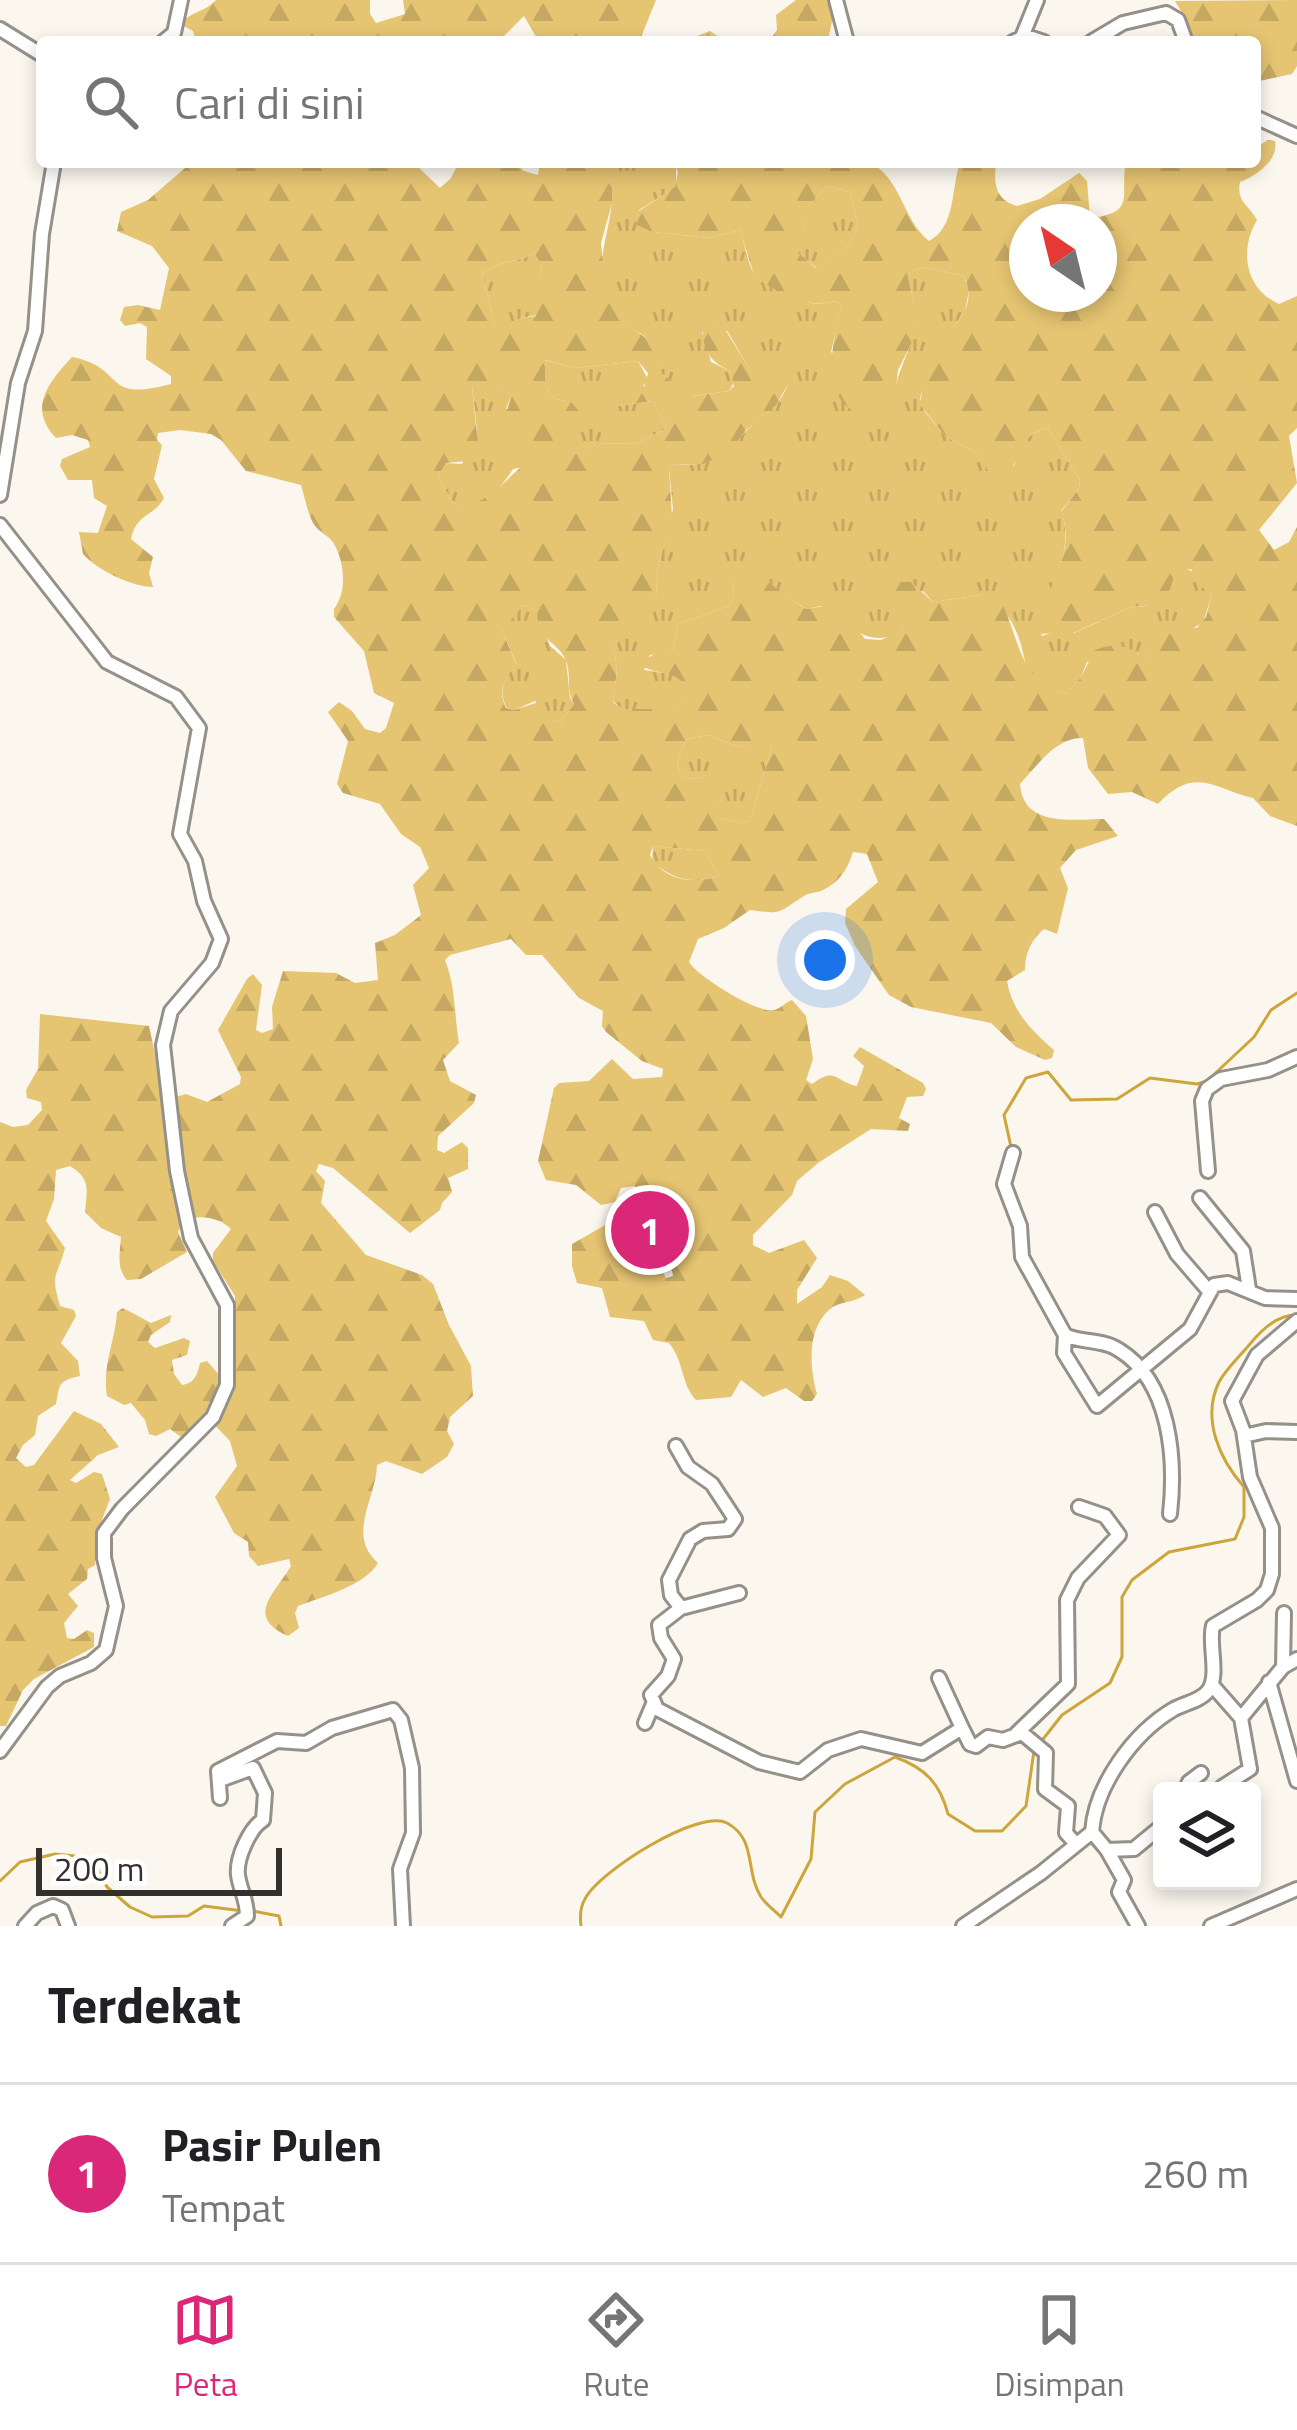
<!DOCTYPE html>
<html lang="id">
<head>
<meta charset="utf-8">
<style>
	body { margin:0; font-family:"Titillium Web",sans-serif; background:#f6f6f6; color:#202124 }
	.controls { position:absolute; right:36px; bottom:36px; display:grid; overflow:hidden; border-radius:12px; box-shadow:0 6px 18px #0003 }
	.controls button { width:108px; height:108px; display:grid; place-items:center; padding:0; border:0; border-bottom:3px solid #e0e0e0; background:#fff; color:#202124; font:60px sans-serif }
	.compass { position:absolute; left:1009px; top:204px; width:108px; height:108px; border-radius:50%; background:#fff; box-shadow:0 6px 18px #0003; rotate:325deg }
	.scale { position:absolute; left:36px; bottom:30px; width:246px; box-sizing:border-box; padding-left:12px; border:6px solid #31302c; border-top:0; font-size:33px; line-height:42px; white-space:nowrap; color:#31302c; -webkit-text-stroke:9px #fff; paint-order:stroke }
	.you { position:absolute; left:825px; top:960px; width:42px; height:42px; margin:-30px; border:9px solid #fff; border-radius:50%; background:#1a73e8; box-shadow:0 0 0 18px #1a73e833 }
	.badge { display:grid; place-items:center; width:78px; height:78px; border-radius:50%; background:#db2777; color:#fff; font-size:39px; font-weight:700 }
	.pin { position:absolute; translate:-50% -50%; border:6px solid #fff; box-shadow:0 3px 12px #0006 }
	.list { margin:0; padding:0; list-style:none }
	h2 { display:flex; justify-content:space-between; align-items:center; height:156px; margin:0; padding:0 48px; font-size:51px }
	h2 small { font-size:39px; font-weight:400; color:#757577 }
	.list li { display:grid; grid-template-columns:78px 1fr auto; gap:36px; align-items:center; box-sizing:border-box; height:180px; padding:0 48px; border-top:3px solid #e0e0e0 }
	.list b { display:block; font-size:45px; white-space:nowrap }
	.list p { margin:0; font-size:39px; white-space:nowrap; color:#757577 }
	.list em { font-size:39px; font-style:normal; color:#757577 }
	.icon { flex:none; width:66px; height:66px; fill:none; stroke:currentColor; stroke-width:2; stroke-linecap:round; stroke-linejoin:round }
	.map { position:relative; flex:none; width:1297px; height:1926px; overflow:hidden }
	.search { position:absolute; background:#fff; box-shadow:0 6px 18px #0003; left:36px; right:36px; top:36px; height:132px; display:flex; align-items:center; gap:30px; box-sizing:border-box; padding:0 42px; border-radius:12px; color:#757577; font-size:45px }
	.sheet { height:336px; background:#fff }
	nav { display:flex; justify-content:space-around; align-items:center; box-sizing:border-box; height:168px; border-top:3px solid #e0e0e0; background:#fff; font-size:33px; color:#757577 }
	nav a { display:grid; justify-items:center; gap:6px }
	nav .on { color:#db2777 }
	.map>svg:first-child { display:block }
	.grass { fill:url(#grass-tufts) }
	.forest { fill:url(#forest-firs); fill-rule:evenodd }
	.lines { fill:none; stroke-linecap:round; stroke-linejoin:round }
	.stream { stroke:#cda63b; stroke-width:3 }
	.minor-casing { stroke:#959189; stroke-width:18 }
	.minor { stroke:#fff; stroke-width:12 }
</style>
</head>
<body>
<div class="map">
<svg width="1297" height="1926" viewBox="0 0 1297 1926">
	<defs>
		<pattern id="grass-tufts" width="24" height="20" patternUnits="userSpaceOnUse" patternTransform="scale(3)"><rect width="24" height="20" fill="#e5c472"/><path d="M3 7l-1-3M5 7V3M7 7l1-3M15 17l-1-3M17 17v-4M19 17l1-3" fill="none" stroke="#c5a963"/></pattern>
		<pattern id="forest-firs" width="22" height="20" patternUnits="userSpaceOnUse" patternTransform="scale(3)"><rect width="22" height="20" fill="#e5c472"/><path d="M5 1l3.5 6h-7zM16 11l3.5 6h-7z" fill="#c5a963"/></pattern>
	</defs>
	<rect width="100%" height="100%" fill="#fbf7ee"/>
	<path class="grass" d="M612,162H630L633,166L656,162L676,165V187L639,210L638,225L653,232L710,238L740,230C745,243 748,267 756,276C763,285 772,284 781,289C803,302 810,307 836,301L842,305L831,352L893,417C892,386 901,370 911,343C920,322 913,298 908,277L911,271L925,267L964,276L969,290L965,311L930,360L920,398L925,412L945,436L978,454L1014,466C1018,447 1028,431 1048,428L1080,480L1079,488L1061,511C1075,542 1053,593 1034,619L1042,636L1058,631L1074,633L1131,607L1146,606L1168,590L1177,569C1193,564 1202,583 1212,594L1203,623L1189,630L1166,625L1152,652L1143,660L1138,653L1087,662L1081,677L1066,694C1012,676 1033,659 1011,621C1005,611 990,603 981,595L933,602L923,591L895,595L903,630C870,652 849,624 821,606L806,609L779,591L734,580L733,599L729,606L678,624L673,651L650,655L644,670C671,674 696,674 678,709H622L613,701L617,670L614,647L656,596L658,567L673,509L669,469L673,465C717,466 721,457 748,429C762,414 780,407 787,386L747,365L728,332L717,323L702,332L711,362L732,372L736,379L729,391L692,396L661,373C651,321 637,343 612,310C589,278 610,233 612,200C612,187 610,175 612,162Z
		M827,186L850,192L858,227L848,246L817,268L793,249L807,222V207Z
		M534,253L540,256L542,264L537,315L521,318L502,330L495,326L482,274C498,260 516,264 534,253Z
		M544,360L575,368L638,361L649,381L616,406L653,401L667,428L636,444L596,443L565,461L513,469C498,492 483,510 453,503L438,477L446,463L462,464L477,429L472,386L477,380L512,394L506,409L571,402L555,399L545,386Z
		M524,605L537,611L550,646L566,660L570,698L574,704L560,722L553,720L535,701L514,710L507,708C497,690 505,680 516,663L502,630L509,617Z
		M708,735L739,747L769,739L772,746L750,821L743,823L714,817L722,797L705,777L689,779C669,770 680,754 687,739Z
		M653,846L705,851L719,876C691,884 675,880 652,862Z"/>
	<path class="forest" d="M216,0H370V14L376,23L405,14L403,0H656L639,42H539L524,16L498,42H196L193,31L180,24C190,12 205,12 216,0Z
		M796,0H830L835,8L829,35L833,42H698L697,36L710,31L727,42L754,38L769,41L777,30L776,15Z
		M1297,0V66L1292,74L1255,82V42H1191L1189,24L1175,1Z
		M1268,140L1275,141C1279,160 1256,176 1240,182C1236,201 1249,205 1257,220C1239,250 1245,289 1279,304L1297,296V428L1289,436L1297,483L1259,530L1274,550L1289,542L1297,527V826L1270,816L1253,798C1216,790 1195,764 1158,804L1132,792L1108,794L1088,768L1083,738C1056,737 1037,766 1020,784C1023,828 1073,819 1104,819L1118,836L1076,850L1060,868L1068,888L1057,934L1044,929C1031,940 1025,953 1025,970L1007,981C1012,1011 1031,1030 1054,1050L1052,1058L1045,1060L1016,1047L991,1023L911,1007L889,995L855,946L845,923L846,909L878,882L867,854L853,852C848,868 840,882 823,890C817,893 810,892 804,896C778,912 784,915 750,910L724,928L698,939L689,962C697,976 759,1015 775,1010C782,1007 786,1002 792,1000L806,1016L813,1059L806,1080L812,1084C836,1066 834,1081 857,1086L864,1066L853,1056L860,1047L923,1083L926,1089L923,1096L907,1097L899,1118L910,1124L908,1131L871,1129L818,1163L797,1181L792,1195L753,1235V1245L769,1253L804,1240L817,1258L797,1290V1304L822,1287L830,1275L848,1281L865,1295C854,1303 838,1301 829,1310C806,1330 810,1370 817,1394L812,1401H804L786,1388L763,1397L741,1380L731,1397L696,1400C681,1384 684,1361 669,1343L653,1340L644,1321L610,1317L602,1288L577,1283L572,1266V1244L614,1220L634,1219C641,1240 656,1257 666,1278L673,1276L666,1241L645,1213L635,1186L621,1188L615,1202L601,1205L576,1185L546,1180L538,1161L554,1088L559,1083L589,1081L612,1059L633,1079L662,1077L663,1069L642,1061L606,1032L602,1026L603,1011L579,998L542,955H526L511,939L450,955L445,960C456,988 454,1014 459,1043L443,1060L450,1081L476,1095L474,1103L438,1136L437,1150L444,1153L462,1142L468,1148V1169L448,1178L452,1192L442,1203L440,1210L410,1233L333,1168L319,1164L316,1171L325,1181L321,1203L366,1255L422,1275L433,1284L449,1325L471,1366L473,1396L450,1417L447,1431L454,1444L447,1457L422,1474L386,1461L377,1465C376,1499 346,1535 378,1563C366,1585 322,1597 298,1606L295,1613L299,1628L288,1636C244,1617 275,1593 291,1566L289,1559L258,1566L249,1556L248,1542L234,1533L215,1497L237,1466L230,1441L207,1417L181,1437L170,1429L156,1436L149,1434L145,1420L131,1403L124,1405L107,1396C102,1364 115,1343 117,1312L123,1308L151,1323L171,1315L170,1322L151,1335L148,1342L155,1348L184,1338L190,1341L187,1355L172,1360L174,1374L182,1385C195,1383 197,1375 200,1363L207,1361L221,1377L216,1392L227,1399L234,1373L235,1296L213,1261V1253L231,1229C219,1217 198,1214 183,1221L178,1232L187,1252L141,1279L127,1280C116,1268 120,1252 121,1237L101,1228L85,1212C87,1189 91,1179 70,1166L56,1170L54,1199L46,1221L65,1248C57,1278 50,1272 60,1306L74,1310L76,1316L61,1343L78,1361L80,1376C57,1381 60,1385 56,1404L38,1416L35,1435L23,1445L16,1458L26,1467L34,1465L74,1411L101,1424L119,1447L98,1455L70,1480L76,1483L94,1472L102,1474L110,1499L96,1535L95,1565L88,1569L87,1579L68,1594L78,1606L64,1623L67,1638L74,1639L87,1630L94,1633V1647L34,1679L23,1690L6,1726H0V1122L13,1127L28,1125L42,1110L41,1102L27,1098L26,1090L38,1069L40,1014L149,1026L165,1100L186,1094L207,1102L240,1084L241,1077L218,1030L247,979L253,974L262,985L256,1030L262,1033L273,1029L272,1007L283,971L336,973L355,983L378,980L375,943L395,935L421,915L413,885L429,868L420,847L401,834L380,804L343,793L337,784L348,741L328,712L339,702L352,711L365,729L380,733L386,728L394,703L374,693L364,651L334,617V609C347,593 345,563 334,544C329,535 319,533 313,523C307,511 305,498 301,485L246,471L221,440L211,434L180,430L158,433L157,440L162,445L154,479L164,498C154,517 137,512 131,539L153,557L149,573L153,587C132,587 97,570 83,554L79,532L98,533L107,506L94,498L92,480H68L60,466L62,459L90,447L88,440L72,435L56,438C27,408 49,382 72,357C128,368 100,403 171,384V376L146,359L147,327L140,323L125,326L120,320L124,307L138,305L160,310L169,268L152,246L117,231L121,212L148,200L192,162H413L440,188L451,178L459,162H514L524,171L538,175L540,162H612V203L601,243L606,296L623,322L655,344L661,373L693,396L729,391L734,386L732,372C709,361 702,351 703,325L710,320L723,326L747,365L784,379L787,386L776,405L746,430L728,454L703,464L673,465L669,469L672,516L658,567L656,596L643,625L629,630L614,647L617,670L613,702L622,709H678C698,667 661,679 638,664L658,652L673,651L678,624L729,606L733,599L734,580C758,566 785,597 806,609L837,604L865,639L881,640L903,630L891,589L895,582H911L933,602L981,595L999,598C1022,640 1015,677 1066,694L1081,677L1095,650C1114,643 1129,644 1144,659L1152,652V629L1166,625L1197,628L1206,617L1212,594L1200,586L1191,569H1177L1167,597L1154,605L1131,607L1073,633L1034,634L1030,625C1049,596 1077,545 1061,512L1079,488L1080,480L1048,428C1021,432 1022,454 1009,472L990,474L978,454L945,436L921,406C920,393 925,371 930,359C942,330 982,314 964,276L925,267L911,271L908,277L916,312L915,336L898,370L893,417C882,421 876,420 865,416C816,401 833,342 842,305L836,301C801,309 785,294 755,278L740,230L710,238L652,232L637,225L639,211L675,187L678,172L674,162H870C902,180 902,219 929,241C956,227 951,189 960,162H996C994,183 994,199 1017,206L1040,199L1079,173L1087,181L1090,218C1138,213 1119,195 1126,162H1255V148ZM827,186L850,192L858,227L848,246L816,268L794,249L807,222V207ZM1027,222H1099V294H1027ZM534,253L542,264L536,316L521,318L502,329L495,326L482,274C498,260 516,264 534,253ZM545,360L575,368L638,361L648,373L645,386L614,384L605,391V399L616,406L653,401L667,428L636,444L596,443L565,460C513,441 504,514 453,503L438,477L446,463L476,460L479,454L472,386L477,381L512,394L505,417L510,446C532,451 561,440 580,426V412L571,402L555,399L545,386ZM524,605L537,611C537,643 560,641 567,663C571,678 566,690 574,704L560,722L553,720L542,701L514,710L506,708C497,690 505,680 516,664L502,630ZM708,735L739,747L769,740L772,746L750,821L743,823L715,817L722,797L719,782L705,777L689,779C669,770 680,754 687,739ZM653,846L705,851L719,876C693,884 663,881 650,855Z"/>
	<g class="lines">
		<path class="stream" d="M1011,1147L1004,1115L1026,1078L1048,1072L1071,1100L1117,1099L1150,1078L1197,1084L1207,1081L1254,1037L1271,1010L1297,993
			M1040,1743L1062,1715L1110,1683L1122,1657V1597L1132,1580L1169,1552L1235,1539L1244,1517V1487C1220,1460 1201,1419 1219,1382C1226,1369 1240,1356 1250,1344C1262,1329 1277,1315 1296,1315
			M0,1881L20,1862L55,1854L75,1856L96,1866L107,1887L130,1907L152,1917L188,1916L204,1906L243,1911
			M253,1911L279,1916L281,1926
			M581,1926C580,1918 580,1907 585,1899C598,1872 699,1808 727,1823C757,1839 745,1872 761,1897C766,1904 775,1911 781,1917L811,1859L815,1812L845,1784L895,1757C925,1768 940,1783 948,1814L975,1831H1002L1026,1806L1034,1751"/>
		<g class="minor-casing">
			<path id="minor" d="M836,0L847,42
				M0,29L42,55
				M1022,37L1037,0
				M163,42L174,33L181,0
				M1013,42L1026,36L1044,42
				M1091,42L1123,23L1166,13L1178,20L1186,42
				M1255,117L1297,136
				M0,495L18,383L35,331L42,234L54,162
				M0,525L107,662L176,697L199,728L180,834L195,861L204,901L221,939L212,963L171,1011L163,1045L177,1171L191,1238L227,1305V1385L213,1417L122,1509L104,1533V1558L116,1606L106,1650L91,1663L60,1676L47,1687L0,1751
				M1013,1153L1004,1184L1020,1226L1022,1257L1065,1335C1081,1343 1103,1339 1119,1350C1171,1382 1176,1460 1170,1514
				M1208,1171L1202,1101L1207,1089L1221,1079L1268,1070L1297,1057
				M1200,1198L1243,1251L1249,1289
				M1155,1212L1177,1254L1208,1290
				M1065,1335L1064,1353L1097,1406L1190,1329L1214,1285L1228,1283L1265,1298L1297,1299
				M1244,1436L1266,1431L1297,1432
				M676,1446L688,1467L712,1484L735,1519L728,1529L703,1531L690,1539L669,1580L671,1595L681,1608
				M739,1593L681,1608L659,1625L661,1638L674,1659L668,1676L651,1695L657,1709L759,1762L800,1772L828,1750L861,1739L922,1753L962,1728L970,1744L976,1746L988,1737L1003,1740L1022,1733L1046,1753L1045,1789L1068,1806L1066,1833L1076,1844
				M1283,1667L1284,1613
				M939,1678L962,1728
				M1269,1682L1297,1781
				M1212,1685L1241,1718L1283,1667L1297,1659
				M645,1723L653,1704
				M1017,1733L1068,1684L1067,1600L1078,1578L1119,1535L1105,1516L1079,1507
				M220,1780L253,1768L265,1793L263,1820C250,1828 236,1858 238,1875C240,1890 247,1899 247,1916L232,1926
				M1222,1787L1250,1769L1241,1718
				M1185,1791L1189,1782L1201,1773
				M220,1798L218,1771L277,1741L306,1743L332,1728L393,1710L401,1720L412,1768L413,1833L400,1869L403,1926
				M1092,1832L1107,1850L1124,1880L1119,1892L1138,1926
				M1107,1850L1134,1849L1162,1826
				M25,1926L37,1913L53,1906L62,1910L68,1926
				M963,1926L1041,1873L1092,1832C1095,1786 1133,1733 1174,1709C1185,1703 1200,1701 1208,1691C1220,1676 1208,1644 1213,1626L1257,1600L1267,1590L1272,1574V1528L1250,1477L1243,1430L1232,1401L1257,1355L1297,1321
				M1211,1926L1297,1889"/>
		</g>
		<use href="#minor" class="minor"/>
	</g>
</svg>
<div class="controls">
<button><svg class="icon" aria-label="layers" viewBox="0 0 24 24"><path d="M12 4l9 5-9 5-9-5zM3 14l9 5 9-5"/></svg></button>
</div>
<svg class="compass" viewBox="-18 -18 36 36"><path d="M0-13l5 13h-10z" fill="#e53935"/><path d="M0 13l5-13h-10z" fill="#757577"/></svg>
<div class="scale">200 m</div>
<div class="you"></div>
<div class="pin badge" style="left:650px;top:1230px">1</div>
<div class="search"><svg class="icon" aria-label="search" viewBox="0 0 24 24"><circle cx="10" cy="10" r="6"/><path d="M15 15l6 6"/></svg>Cari di sini</div>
</div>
<section class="sheet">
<h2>Terdekat<small></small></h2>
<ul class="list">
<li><span class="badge">1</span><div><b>Pasir Pulen</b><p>Tempat</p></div><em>260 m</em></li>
</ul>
</section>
<nav>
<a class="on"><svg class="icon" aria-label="map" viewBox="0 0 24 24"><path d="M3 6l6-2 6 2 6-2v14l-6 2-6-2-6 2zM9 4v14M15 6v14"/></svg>Peta</a>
<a><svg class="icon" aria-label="directions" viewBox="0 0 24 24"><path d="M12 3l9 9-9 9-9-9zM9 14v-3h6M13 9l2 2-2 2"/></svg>Rute</a>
<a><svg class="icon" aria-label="saved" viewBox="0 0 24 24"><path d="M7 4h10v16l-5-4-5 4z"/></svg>Disimpan</a>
</nav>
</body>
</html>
